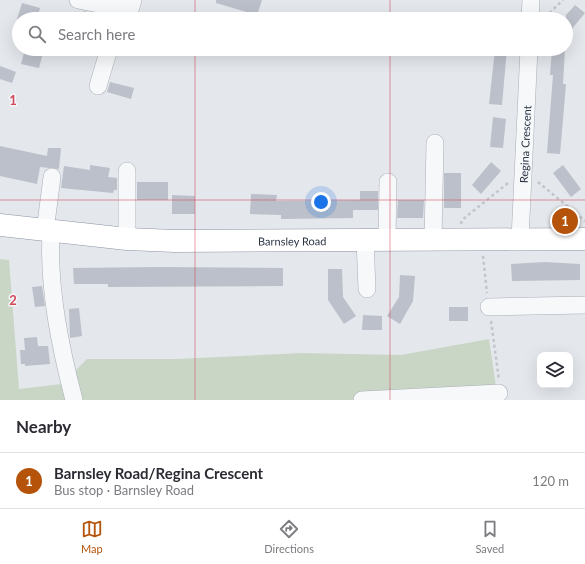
<!DOCTYPE html>
<html lang="en">
<head>
<meta charset="utf-8">
<style>
	body { margin:0; font-family:Lato,sans-serif; background:#f2f2f3; color:#2b2b33 }
	.controls { position:absolute; right:12px; bottom:12px; display:grid; overflow:hidden; border-radius:8px; box-shadow:0 4px 16px #0002 }
	.controls button { width:36px; height:36px; display:grid; place-items:center; padding:0; border:0; border-bottom:1px solid #e1e1e2; background:#fff; color:#2b2b33; font:20px sans-serif }
	.you { position:absolute; left:321px; top:202px; width:14px; height:14px; margin:-10px; border:3px solid #fff; border-radius:50%; background:#1a73e8; box-shadow:0 0 0 6px #1a73e833 }
	.badge { display:grid; place-items:center; width:26px; height:26px; border-radius:50%; background:#b45309; color:#fff; font-size:13px; font-weight:700 }
	.pin { position:absolute; translate:-50% -50%; border:2px solid #fff; box-shadow:0 1px 4px #0006 }
	.list { margin:0; padding:0; list-style:none }
	h2 { display:flex; justify-content:space-between; align-items:center; height:52px; margin:0; padding:0 16px; font-size:17px }
	h2 small { font-size:13px; font-weight:400; color:#7c7c81 }
	.list li { display:grid; grid-template-columns:26px 1fr auto; gap:12px; align-items:center; box-sizing:border-box; height:56px; padding:0 16px; border-top:1px solid #e1e1e2 }
	.list b { display:block; font-size:15px; white-space:nowrap }
	.list p { margin:0; font-size:13px; white-space:nowrap; color:#7c7c81 }
	.list em { font-size:13px; font-style:normal; color:#7c7c81 }
	.icon { flex:none; width:22px; height:22px; fill:none; stroke:currentColor; stroke-width:2; stroke-linecap:round; stroke-linejoin:round }
	.map { position:relative; flex:none; width:585px; height:400px; overflow:hidden }
	.search { position:absolute; background:#fff; box-shadow:0 4px 16px #0002; left:12px; right:12px; top:12px; height:44px; display:flex; align-items:center; gap:10px; box-sizing:border-box; padding:0 14px; border-radius:22px; color:#7c7c81; font-size:15px }
	.sheet { height:108px; background:#fff }
	nav { display:flex; justify-content:space-around; align-items:center; box-sizing:border-box; height:56px; border-top:1px solid #e1e1e2; background:#fff; font-size:11px; color:#7c7c81 }
	nav a { display:grid; justify-items:center; gap:2px }
	nav .on { color:#b45309 }
	.map>svg:first-child { display:block }
	.green { fill:#c9d6c5 }
	.building { fill:#bbc0ca }
	.lines { fill:none; stroke-linecap:round; stroke-linejoin:round }
	.minor-casing { stroke:#a9aeb7; stroke-width:18 }
	.highway-casing { stroke:#8b94a3; stroke-width:23 }
	.path { stroke:#c2c5cb; stroke-width:2.5; stroke-dasharray:3 3; stroke-linecap:butt }
	.minor { stroke:#f7f8fa; stroke-width:17 }
	.highway { stroke:#fff; stroke-width:22 }
	.grid { fill:none; stroke:#d1495b; stroke-width:1; stroke-opacity:0.55 }
	.labels { text-anchor:middle; dominant-baseline:central; stroke-width:3; stroke-linejoin:round; paint-order:stroke }
	.street-label { font-size:11px; fill:#2b3445; stroke:#f4f6f9 }
	.grid-label { font-size:13px; text-anchor:middle; font-weight:bold; fill:#d1495b; stroke:#f4f6f9; stroke-width:3; stroke-linejoin:round; paint-order:stroke }
</style>
</head>
<body>
<div class="map">
<svg width="585" height="400" viewBox="0 0 585 400">
	<rect width="100%" height="100%" fill="#e4e7ec"/>
	<path class="green" d="M0,259L9,260L19,389L62,384L87,359H177L302,353L401,355L489,339L498,400H0Z"/>
	<path class="building" d="M216,0H262L257,15L216,3Z
		M22,3L40,8L37,19H17Z
		M575,5L585,13L566,36V15Z
		M83,11L94,13L96,19H85Z
		M25,49H44L39,68L21,64Z
		M495,49H507L502,105L489,104Z
		M552,49H565L563,84H566L560,154L547,153L553,75H550Z
		M0,66L16,72L12,83L0,79Z
		M110,82L134,88L131,99L107,92Z
		M493,117L506,119L503,148L490,147Z
		M0,146L47,156L48,148H61L59,169L40,167L37,184L0,176Z
		M491,162L501,171L481,194L472,185Z
		M90,165L110,168L108,177L117,178V190H114L113,193L61,188L64,166L90,170Z
		M563,165L581,189L571,197L553,173Z
		M444,173H461V208H444Z
		M137,182H168V200H137Z
		M360,191H378V210H353V218L281,219V215L250,214L251,194L277,195L276,201L360,200Z
		M172,195L195,196V214H172Z
		M398,200H424L423,218H397Z
		M545,262L580,264V280L512,281L511,264Z
		M160,267L283,268V286L108,287V284H74L73,268Z
		M328,269H342L343,297L356,316L344,324L328,300Z
		M400,275L415,276L413,301L400,324L387,316L399,297Z
		M42,286L45,306L35,307L32,287Z
		M449,307H468V321H449Z
		M79,308L82,336L70,338L69,309Z
		M363,315L382,316V330H362Z
		M37,337L38,346H48L50,364L25,366V364H21L20,350H25L24,338Z"/>
	<g class="lines">
		<g class="minor-casing">
			<g id="minor">
				<path d="M78,0L130,10L133,0"/>
				<path d="M530,19L531,0"/>
				<path d="M98,86L109,49"/>
				<path d="M45,231L52,177"/>
				<path d="M51,232C48,288 60,346 74,400"/>
				<path d="M127,239V171"/>
				<path d="M365,239L367,289"/>
				<path d="M387,239L388,182"/>
				<path id="s1" d="M520,239L529,49"/>
				<path d="M433,240L435,143"/>
				<path d="M489,307L585,305"/>
				<path d="M362,400L499,393"/>
			</g>
		</g>
		<g class="highway-casing">
			<g id="highway">
				<path id="s2" d="M0,225L127,239L175,241L585,239"/>
			</g>
		</g>
		<path class="path" d="M545,17L563,0
			M538,182L585,221
			M461,224L462,220L508,183
			M483,256L487,293
			M491,321L499,380"/>
		<use href="#minor" class="minor"/>
		<use href="#highway" class="highway"/>
	</g>
	<path class="grid" d="M195,0V19M390,0V19M195,49V400M390,49V400M0,200H585"/>
	<g class="labels">
		<g class="street-label">
			<text stroke="none"><textPath href="#s1" startOffset="95">Regina Crescent</textPath></text>
			<text stroke="none"><textPath href="#s2" startOffset="293">Barnsley Road</textPath></text>
		</g>
	</g>
	<g class="grid-label">
		<text x="13" y="105">1</text>
		<text x="13" y="305">2</text>
	</g>
</svg>
<div class="controls">
<button><svg class="icon" aria-label="layers" viewBox="0 0 24 24"><path d="M12 4l9 5-9 5-9-5zM3 14l9 5 9-5"/></svg></button>
</div>
<div class="you"></div>
<div class="pin badge" style="left:565px;top:221px">1</div>
<div class="search"><svg class="icon" aria-label="search" viewBox="0 0 24 24"><circle cx="10" cy="10" r="6"/><path d="M15 15l6 6"/></svg>Search here</div>
</div>
<section class="sheet">
<h2>Nearby<small></small></h2>
<ul class="list">
<li><span class="badge">1</span><div><b>Barnsley Road/Regina Crescent</b><p>Bus stop · Barnsley Road</p></div><em>120 m</em></li>
</ul>
</section>
<nav>
<a class="on"><svg class="icon" aria-label="map" viewBox="0 0 24 24"><path d="M3 6l6-2 6 2 6-2v14l-6 2-6-2-6 2zM9 4v14M15 6v14"/></svg>Map</a>
<a><svg class="icon" aria-label="directions" viewBox="0 0 24 24"><path d="M12 3l9 9-9 9-9-9zM9 14v-3h6M13 9l2 2-2 2"/></svg>Directions</a>
<a><svg class="icon" aria-label="saved" viewBox="0 0 24 24"><path d="M7 4h10v16l-5-4-5 4z"/></svg>Saved</a>
</nav>
</body>
</html>
